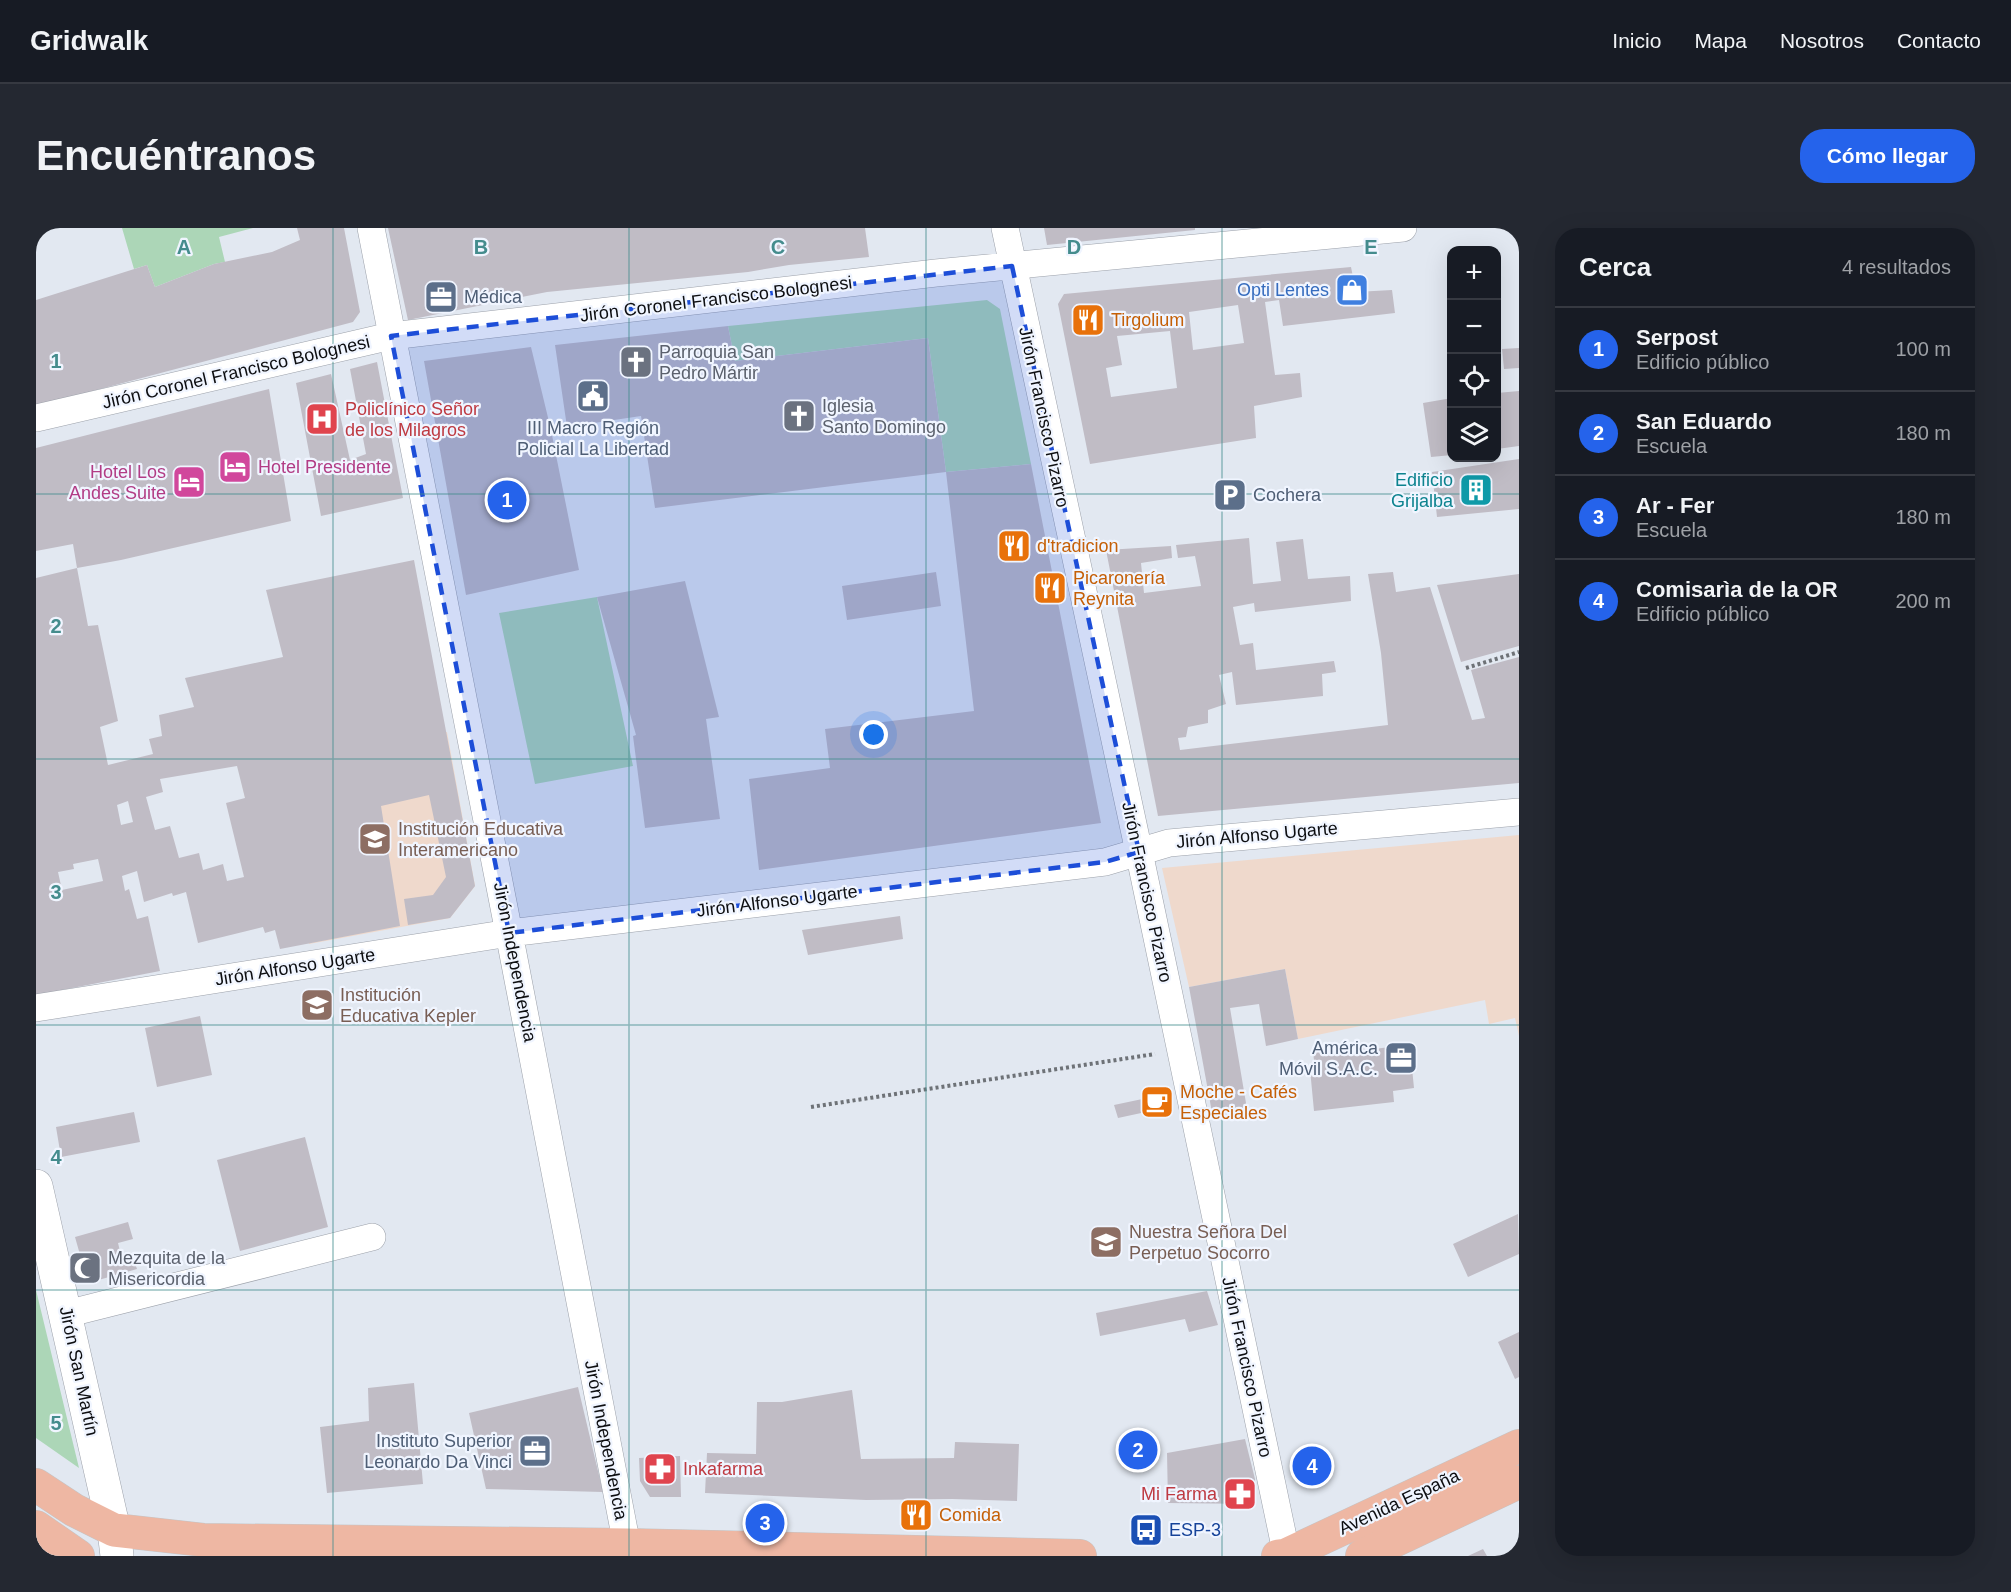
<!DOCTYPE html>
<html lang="es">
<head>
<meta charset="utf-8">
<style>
	body { margin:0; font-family:Helvetica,sans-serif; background:#242831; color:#f1f3f6 }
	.controls { position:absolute; right:18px; top:18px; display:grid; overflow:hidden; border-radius:12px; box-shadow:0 6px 24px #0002 }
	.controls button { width:54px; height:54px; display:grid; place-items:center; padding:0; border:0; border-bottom:2px solid #363941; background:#171b24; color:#f1f3f6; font:30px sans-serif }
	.you { position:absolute; left:838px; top:507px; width:21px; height:21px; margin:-15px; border:4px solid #fff; border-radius:50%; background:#1a73e8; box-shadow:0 0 0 9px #1a73e833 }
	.badge { display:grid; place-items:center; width:39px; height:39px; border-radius:50%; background:#2563eb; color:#fff; font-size:20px; font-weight:700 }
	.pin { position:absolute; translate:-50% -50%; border:3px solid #fff; box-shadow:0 2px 6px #0006 }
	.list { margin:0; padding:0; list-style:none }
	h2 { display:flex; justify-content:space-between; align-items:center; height:78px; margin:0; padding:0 24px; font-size:26px }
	h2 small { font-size:20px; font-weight:400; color:#9ea1a6 }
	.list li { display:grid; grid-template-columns:39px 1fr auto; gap:18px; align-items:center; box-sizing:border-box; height:84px; padding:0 24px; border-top:2px solid #363941 }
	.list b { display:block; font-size:22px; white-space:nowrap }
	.list p { margin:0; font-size:20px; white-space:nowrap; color:#9ea1a6 }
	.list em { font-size:20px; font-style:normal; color:#9ea1a6 }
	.icon { flex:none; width:33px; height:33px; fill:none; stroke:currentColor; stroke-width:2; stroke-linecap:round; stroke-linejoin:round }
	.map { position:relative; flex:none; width:1483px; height:1328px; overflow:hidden; border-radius:24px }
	header { display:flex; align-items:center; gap:36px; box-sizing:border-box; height:84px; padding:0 30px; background:#171b24; border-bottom:2px solid #363941 }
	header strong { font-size:28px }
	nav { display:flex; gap:33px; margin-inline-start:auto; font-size:21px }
	.intro { display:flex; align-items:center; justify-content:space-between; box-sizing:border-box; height:144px; padding:0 36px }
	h1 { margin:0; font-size:42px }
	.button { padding:15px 27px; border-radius:24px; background:#2563eb; color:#fff; font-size:21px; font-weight:700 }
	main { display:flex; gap:36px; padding:0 36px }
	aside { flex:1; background:#171b24; border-radius:24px; box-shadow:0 6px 24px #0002 }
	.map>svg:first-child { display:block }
	.education { fill:#efd9cc }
	.green { fill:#acd6b7 }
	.building { fill:#c0bcc5; fill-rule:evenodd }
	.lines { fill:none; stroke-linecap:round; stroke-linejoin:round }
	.minor-casing { stroke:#9ca1aa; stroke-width:28 }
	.tertiary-casing { stroke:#9ca1aa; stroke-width:34 }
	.primary-casing { stroke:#c5c5c6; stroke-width:34 }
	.path { stroke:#6e7277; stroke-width:4; stroke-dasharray:3 3; stroke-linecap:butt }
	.minor { stroke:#fff; stroke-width:27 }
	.tertiary { stroke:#fff; stroke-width:33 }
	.primary { stroke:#eeb7a3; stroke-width:33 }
	.marked { fill:#1d4ed8; fill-opacity:0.2; stroke:#1d4ed8; stroke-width:4.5; stroke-dasharray:12 8; stroke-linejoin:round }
	.grid { fill:none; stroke:#448c8d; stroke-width:1.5; stroke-opacity:0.55 }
	.labels { text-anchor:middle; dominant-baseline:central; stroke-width:4.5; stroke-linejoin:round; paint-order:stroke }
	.shop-label { font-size:18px; fill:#366cbe; stroke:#f0f5ff; text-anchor:end }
	.service-label { font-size:18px; fill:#4e5e75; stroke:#f0f5ff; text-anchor:start }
	.street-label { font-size:18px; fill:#0d0e11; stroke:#f0f5ff }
	.food-label { font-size:18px; fill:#c56008; stroke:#f0f5ff; text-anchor:start }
	.worship-label { font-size:18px; fill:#5b616d; stroke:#f0f5ff; text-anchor:start }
	.health-label { font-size:18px; fill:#be3a42; stroke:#f0f5ff; text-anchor:start }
	.hotel-label { font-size:18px; fill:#b23c85; stroke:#f0f5ff; text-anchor:start }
	.culture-label { font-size:18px; fill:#0d838f; stroke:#f0f5ff; text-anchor:end }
	.education-label { font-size:18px; fill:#785e54; stroke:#f0f5ff; text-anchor:start }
	.transit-label { font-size:18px; fill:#164399; stroke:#f0f5ff; text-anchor:start }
	.grid-label { font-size:20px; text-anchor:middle; font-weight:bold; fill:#448c8d; stroke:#f0f5ff; stroke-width:4.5; stroke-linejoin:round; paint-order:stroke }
</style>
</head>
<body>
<header>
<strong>Gridwalk</strong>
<nav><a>Inicio</a><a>Mapa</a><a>Nosotros</a><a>Contacto</a></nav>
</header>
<div class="intro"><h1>Encuéntranos</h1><a class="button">Cómo llegar</a></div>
<main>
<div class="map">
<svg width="1483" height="1328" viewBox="0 0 1483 1328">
	<rect width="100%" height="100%" fill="#e2e8f1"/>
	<path class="education" d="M411,504L439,658L414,690L273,716L248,609L219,614L204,547Z
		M1483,607V808L1479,790L1453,796L1449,772L1262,811L1249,741L1153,759L1126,640Z"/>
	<path class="green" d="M86,0H217L183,9L189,34L178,36L119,59L111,37L98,41Z
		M951,72L964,81L995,236L910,244L892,110L699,133L692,98Z
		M561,369L597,538L499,556L463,385Z
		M0,1062L43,1240L0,1210Z"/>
	<path class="building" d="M261,0H308L324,84L317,94L0,178V72L111,37L119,59L178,36L236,24L264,12Z
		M352,0H829L833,29L753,37L712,44L511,64L372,92Z
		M1008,0H1159V2L1011,17Z
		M1315,39L1320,64L1356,62L1359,85L1247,98L1243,72L1229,74L1239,147L1264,145L1266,169L1218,178L1220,210L1054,236L1022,76L1028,66ZM1202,77L1208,115L1157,122L1153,84ZM1134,103L1141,160L1075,169L1070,140L1086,137L1081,108Z
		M692,98L699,133L892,110L910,244L619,280L605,188L531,199L519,117Z
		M495,119L515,202L543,342L430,367L388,133Z
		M1483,120V140L1468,141L1466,121Z
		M341,134L367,270L285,288L260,155L295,146L314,232L330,226L314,141Z
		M233,161L255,293L85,332L41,340L52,398L62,397L82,493L64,499L72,537L117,526L113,511L126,508L123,487L158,479L149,450L247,429L230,362L378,332L439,658L414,690L372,697L368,671L397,667L410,649L393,567L345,578L364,698L244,721L239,702L229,705L227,699L162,715L150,664L137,668L136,665L108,674L101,643L86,648L89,663L93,661L101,691L112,688L124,743L0,767V350L41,340L37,316L0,323V220ZM201,538L209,570L190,575L208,649L191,653L187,636L167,642L163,625L143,630L134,598L119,602L110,569L127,564L124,551ZM92,573L97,594L85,597L81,577ZM62,631L67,653L26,662L22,644L38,641L37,636Z
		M1483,163V218L1461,221V165Z
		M1416,170V227L1395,229L1387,175Z
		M1483,231V281L1401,289L1396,244Z
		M995,236L1065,595L723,642L713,551L794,540L789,501L938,483L910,244Z
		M1213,310L1217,356L1245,353L1240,314L1267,311L1272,351L1314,348L1315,373L1219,384L1218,375L1197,379L1204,417L1217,415L1220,442L1298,433L1300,444L1286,446L1287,468L1200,477L1196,444L1183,447L1190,476L1172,482V495L1152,499L1150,509L1142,510L1144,522L1352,497L1345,425L1332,346L1357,344L1360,364L1394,359L1436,492L1449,490L1435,442L1483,429V555L1122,588L1070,322L1135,318L1136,330L1105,335L1108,365L1165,358L1159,328L1142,330L1140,317Z
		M900,344L905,378L811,392L806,358Z
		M1483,346V418L1425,434L1401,357Z
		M649,353L683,489L670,491L684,591L609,600L597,508L600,507L561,369Z
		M864,688L867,711L772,727L766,702Z
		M1249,741L1262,811L1230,818L1223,776L1194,780L1212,887L1177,890L1153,759Z
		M164,788L176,847L121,859L109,800Z
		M1338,816V821L1378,816L1381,839L1376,840L1378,860L1357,863L1358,874L1278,883L1274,841H1279L1277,823Z
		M1130,866L1133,879L1082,890L1078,877Z
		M98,884L104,914L25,929L20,899Z
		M269,909L292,999L204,1023L181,932Z
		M1482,986L1483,1026L1432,1049L1417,1016Z
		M92,994L97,1011L82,1015L85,1027L95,1024L101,1041L52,1055L39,1009Z
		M1171,1063L1182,1097L1153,1104L1149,1091L1064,1108L1060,1085Z
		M1483,1104V1149L1479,1151L1462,1114Z
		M378,1155L387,1256L291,1265L284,1199L333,1193L332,1160Z
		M542,1159L567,1264L450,1261L433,1185Z
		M816,1162L825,1231L918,1230L919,1214L983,1216L981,1273L916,1271L830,1272L669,1265L671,1225L720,1226L721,1174H746Z
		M1209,1211L1219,1251V1276L1132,1275L1131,1225Z
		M644,1228L645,1269H614L604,1253L603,1230Z
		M1447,1321L1451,1328H1432Z"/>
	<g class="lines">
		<g class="minor-casing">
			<path id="minor" d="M335,0L473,705L593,1328
				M969,0L1103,624L1251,1328
				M0,190L355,108L900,45L1367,0
				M0,780L473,705L1069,634L1133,615L1483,584
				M30,1086L336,1009"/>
		</g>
		<g class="tertiary-casing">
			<path id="tertiary" d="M0,958L78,1302L81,1328"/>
		</g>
		<g class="primary-casing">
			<path id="primary" d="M0,1257L38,1282L78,1302L167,1312L590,1317L1044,1328
				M0,1299L42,1328
				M1242,1328L1250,1327L1483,1218
				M1326,1328L1483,1254"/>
		</g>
		<path class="path" d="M1430,440L1483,424
			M775,879L1119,826"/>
		<use href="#minor" class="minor"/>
		<use href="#tertiary" class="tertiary"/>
		<use href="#primary" class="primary"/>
	</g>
	<path class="marked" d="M976,38L1103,624L1069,634L473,705L355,108Z"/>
	<path class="grid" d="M297,0V1328M593,0V1328M890,0V1328M1186,0V1328M0,266H1483M0,531H1483M0,797H1483M0,1062H1483"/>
	<defs>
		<g id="shop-square" transform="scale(1.725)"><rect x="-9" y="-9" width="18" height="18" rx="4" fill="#3f7fe0" stroke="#f0f5ff"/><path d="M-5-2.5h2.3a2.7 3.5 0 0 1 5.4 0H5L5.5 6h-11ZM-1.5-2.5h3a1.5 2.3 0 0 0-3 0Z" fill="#fff"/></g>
		<g id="office-square" transform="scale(1.725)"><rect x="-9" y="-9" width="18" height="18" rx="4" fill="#5c6f8a" stroke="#f0f5ff"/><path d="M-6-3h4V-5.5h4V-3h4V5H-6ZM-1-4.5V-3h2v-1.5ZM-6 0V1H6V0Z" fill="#fff"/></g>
		<g id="restaurant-square" transform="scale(1.725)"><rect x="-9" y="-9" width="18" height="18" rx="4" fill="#e8710a" stroke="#f0f5ff"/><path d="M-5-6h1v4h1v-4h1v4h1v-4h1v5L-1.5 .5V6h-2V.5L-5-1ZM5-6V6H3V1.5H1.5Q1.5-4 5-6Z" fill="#fff"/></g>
		<g id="church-square" transform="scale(1.725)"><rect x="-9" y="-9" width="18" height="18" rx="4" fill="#6b7280" stroke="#f0f5ff"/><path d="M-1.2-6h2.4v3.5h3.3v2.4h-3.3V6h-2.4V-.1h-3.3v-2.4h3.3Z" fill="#fff"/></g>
		<g id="civic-square" transform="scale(1.725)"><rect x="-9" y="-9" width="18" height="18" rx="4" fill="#5c6f8a" stroke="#f0f5ff"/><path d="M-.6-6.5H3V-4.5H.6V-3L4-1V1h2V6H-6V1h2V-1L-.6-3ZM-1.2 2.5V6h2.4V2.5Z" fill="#fff"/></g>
		<g id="hospital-square" transform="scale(1.725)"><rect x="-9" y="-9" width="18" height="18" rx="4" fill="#e0444e" stroke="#f0f5ff"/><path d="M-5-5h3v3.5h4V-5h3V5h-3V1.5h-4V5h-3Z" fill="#fff"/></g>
		<g id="hotel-square" transform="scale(1.725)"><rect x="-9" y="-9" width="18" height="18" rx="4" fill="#d1479c" stroke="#f0f5ff"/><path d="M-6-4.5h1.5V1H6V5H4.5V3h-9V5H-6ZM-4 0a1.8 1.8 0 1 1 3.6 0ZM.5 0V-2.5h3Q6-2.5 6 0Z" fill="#fff"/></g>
		<g id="building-square" transform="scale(1.725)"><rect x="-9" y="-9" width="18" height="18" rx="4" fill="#0f9aa8" stroke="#f0f5ff"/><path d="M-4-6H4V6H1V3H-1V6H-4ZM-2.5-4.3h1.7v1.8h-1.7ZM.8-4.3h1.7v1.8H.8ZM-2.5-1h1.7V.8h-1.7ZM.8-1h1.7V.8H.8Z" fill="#fff"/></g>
		<g id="parking-square" transform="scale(1.725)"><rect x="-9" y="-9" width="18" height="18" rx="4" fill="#5c6f8a" stroke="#f0f5ff"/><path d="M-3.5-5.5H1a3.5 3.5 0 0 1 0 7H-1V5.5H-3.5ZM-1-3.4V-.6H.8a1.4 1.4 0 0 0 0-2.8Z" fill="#fff"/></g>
		<g id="school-square" transform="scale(1.725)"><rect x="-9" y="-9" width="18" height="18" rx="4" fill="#8d6e63" stroke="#f0f5ff"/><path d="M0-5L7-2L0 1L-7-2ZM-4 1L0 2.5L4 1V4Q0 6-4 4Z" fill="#fff"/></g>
		<g id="cafe-square" transform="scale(1.725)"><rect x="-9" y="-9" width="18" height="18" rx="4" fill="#e8710a" stroke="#f0f5ff"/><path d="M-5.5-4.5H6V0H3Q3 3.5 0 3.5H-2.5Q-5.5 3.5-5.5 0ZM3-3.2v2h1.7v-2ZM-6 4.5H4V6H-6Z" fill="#fff"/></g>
		<g id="mosque-square" transform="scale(1.725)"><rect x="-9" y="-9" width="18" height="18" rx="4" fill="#6b7280" stroke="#f0f5ff"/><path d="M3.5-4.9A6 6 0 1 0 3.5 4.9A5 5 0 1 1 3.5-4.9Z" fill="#fff"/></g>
		<g id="pharmacy-square" transform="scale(1.725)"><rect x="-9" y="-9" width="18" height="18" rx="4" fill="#e0444e" stroke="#f0f5ff"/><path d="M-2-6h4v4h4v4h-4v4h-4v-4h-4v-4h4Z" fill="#fff"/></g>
		<g id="bus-square" transform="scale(1.725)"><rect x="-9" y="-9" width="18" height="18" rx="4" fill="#1a4fb4" stroke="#f0f5ff"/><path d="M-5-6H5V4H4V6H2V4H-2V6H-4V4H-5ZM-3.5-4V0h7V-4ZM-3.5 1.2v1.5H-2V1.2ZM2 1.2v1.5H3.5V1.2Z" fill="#fff"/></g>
	</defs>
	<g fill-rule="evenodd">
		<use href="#shop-square" x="1316" y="62"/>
		<use href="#office-square" x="405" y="69"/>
		<use href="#restaurant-square" x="1052" y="92"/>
		<use href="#church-square" x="600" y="134"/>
		<use href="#civic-square" x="557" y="168"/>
		<use href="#church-square" x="763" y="188"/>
		<use href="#hospital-square" x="286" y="191"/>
		<use href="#hotel-square" x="199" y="239"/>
		<use href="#hotel-square" x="153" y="254"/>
		<use href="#building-square" x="1440" y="262"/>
		<use href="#parking-square" x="1194" y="267"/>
		<use href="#restaurant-square" x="978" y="318"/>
		<use href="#restaurant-square" x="1014" y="360"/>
		<use href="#school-square" x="339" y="611"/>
		<use href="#school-square" x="281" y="777"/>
		<use href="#office-square" x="1365" y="830"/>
		<use href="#cafe-square" x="1121" y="874"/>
		<use href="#school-square" x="1070" y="1014"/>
		<use href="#mosque-square" x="49" y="1040"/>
		<use href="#office-square" x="499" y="1223"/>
		<use href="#pharmacy-square" x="624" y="1241"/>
		<use href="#pharmacy-square" x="1204" y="1266"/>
		<use href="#restaurant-square" x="880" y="1287"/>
		<use href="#bus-square" x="1110" y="1302"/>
	</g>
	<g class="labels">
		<g class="shop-label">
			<text x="1293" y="62">Opti Lentes</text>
		</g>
		<g class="service-label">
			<text x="428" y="69">Médica</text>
			<text x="557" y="200" text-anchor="middle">III Macro Región<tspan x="557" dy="21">Policial La Libertad</tspan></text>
			<text x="1217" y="267">Cochera</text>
			<text x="1342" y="820" text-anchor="end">América<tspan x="1342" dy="21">Móvil S.A.C.</tspan></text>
			<text x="476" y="1213" text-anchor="end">Instituto Superior<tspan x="476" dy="21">Leonardo Da Vinci</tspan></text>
		</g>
		<g class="street-label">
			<text transform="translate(680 71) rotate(-7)">Jirón Coronel Francisco Bolognesi</text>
			<text transform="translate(200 144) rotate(-13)">Jirón Coronel Francisco Bolognesi</text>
			<text transform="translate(1008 189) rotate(78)">Jirón Francisco Pizarro</text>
			<text transform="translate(1221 607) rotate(-5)">Jirón Alfonso Ugarte</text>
			<text transform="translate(1111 664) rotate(78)">Jirón Francisco Pizarro</text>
			<text transform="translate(741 673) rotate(-7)">Jirón Alfonso Ugarte</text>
			<text transform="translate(479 734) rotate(79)">Jirón Independencia</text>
			<text transform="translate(259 739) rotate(-9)">Jirón Alfonso Ugarte</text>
			<text transform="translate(1211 1139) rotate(78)">Jirón Francisco Pizarro</text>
			<text transform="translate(43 1143) rotate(78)">Jirón San Martín</text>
			<text transform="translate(570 1212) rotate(79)">Jirón Independencia</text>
			<text transform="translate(1363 1274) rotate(-25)">Avenida España</text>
		</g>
		<g class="food-label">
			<text x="1075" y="92">Tirgolium</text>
			<text x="1001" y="318">d'tradicion</text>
			<text x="1037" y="350">Picaronería<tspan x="1037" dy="21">Reynita</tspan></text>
			<text x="1144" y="864">Moche - Cafés<tspan x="1144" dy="21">Especiales</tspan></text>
			<text x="903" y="1287">Comida</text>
		</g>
		<g class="worship-label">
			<text x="623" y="124">Parroquia San<tspan x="623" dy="21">Pedro Mártir</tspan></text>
			<text x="786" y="178">Iglesia<tspan x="786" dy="21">Santo Domingo</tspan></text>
			<text x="72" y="1030">Mezquita de la<tspan x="72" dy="21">Misericordia</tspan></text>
		</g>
		<g class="health-label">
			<text x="309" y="181">Policlínico Señor<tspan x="309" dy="21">de los Milagros</tspan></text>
			<text x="647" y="1241">Inkafarma</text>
			<text x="1181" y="1266" text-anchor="end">Mi Farma</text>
		</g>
		<g class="hotel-label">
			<text x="222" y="239">Hotel Presidente</text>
			<text x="130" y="244" text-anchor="end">Hotel Los<tspan x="130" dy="21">Andes Suite</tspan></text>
		</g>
		<g class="culture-label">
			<text x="1417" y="252">Edificio<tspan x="1417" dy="21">Grijalba</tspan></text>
		</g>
		<g class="education-label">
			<text x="362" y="601">Institución Educativa<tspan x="362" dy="21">Interamericano</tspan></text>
			<text x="304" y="767">Institución<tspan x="304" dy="21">Educativa Kepler</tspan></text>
			<text x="1093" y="1004">Nuestra Señora Del<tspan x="1093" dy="21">Perpetuo Socorro</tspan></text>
		</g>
		<g class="transit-label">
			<text x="1133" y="1302">ESP-3</text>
		</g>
	</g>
	<g class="grid-label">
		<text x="148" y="26">A</text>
		<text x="445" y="26">B</text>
		<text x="742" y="26">C</text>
		<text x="1038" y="26">D</text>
		<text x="1335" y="26">E</text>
		<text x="20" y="140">1</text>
		<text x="20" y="405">2</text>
		<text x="20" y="671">3</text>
		<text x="20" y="936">4</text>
		<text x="20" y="1202">5</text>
	</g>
</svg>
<div class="controls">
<button>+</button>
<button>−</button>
<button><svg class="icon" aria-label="locate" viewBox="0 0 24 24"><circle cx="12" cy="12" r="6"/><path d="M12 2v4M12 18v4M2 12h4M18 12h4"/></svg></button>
<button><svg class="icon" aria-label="layers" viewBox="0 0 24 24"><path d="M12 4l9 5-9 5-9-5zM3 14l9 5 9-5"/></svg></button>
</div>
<div class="you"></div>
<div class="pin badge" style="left:471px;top:272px">1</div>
<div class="pin badge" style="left:1102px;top:1222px">2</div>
<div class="pin badge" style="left:729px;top:1295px">3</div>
<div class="pin badge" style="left:1276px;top:1238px">4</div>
</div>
<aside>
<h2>Cerca<small>4 resultados</small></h2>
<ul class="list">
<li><span class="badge">1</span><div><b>Serpost</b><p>Edificio público</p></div><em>100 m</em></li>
<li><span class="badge">2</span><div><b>San Eduardo</b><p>Escuela</p></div><em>180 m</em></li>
<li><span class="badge">3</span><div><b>Ar - Fer</b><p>Escuela</p></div><em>180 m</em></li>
<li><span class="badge">4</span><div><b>Comisarìa de la OR</b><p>Edificio público</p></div><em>200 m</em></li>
</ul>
</aside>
</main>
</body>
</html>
